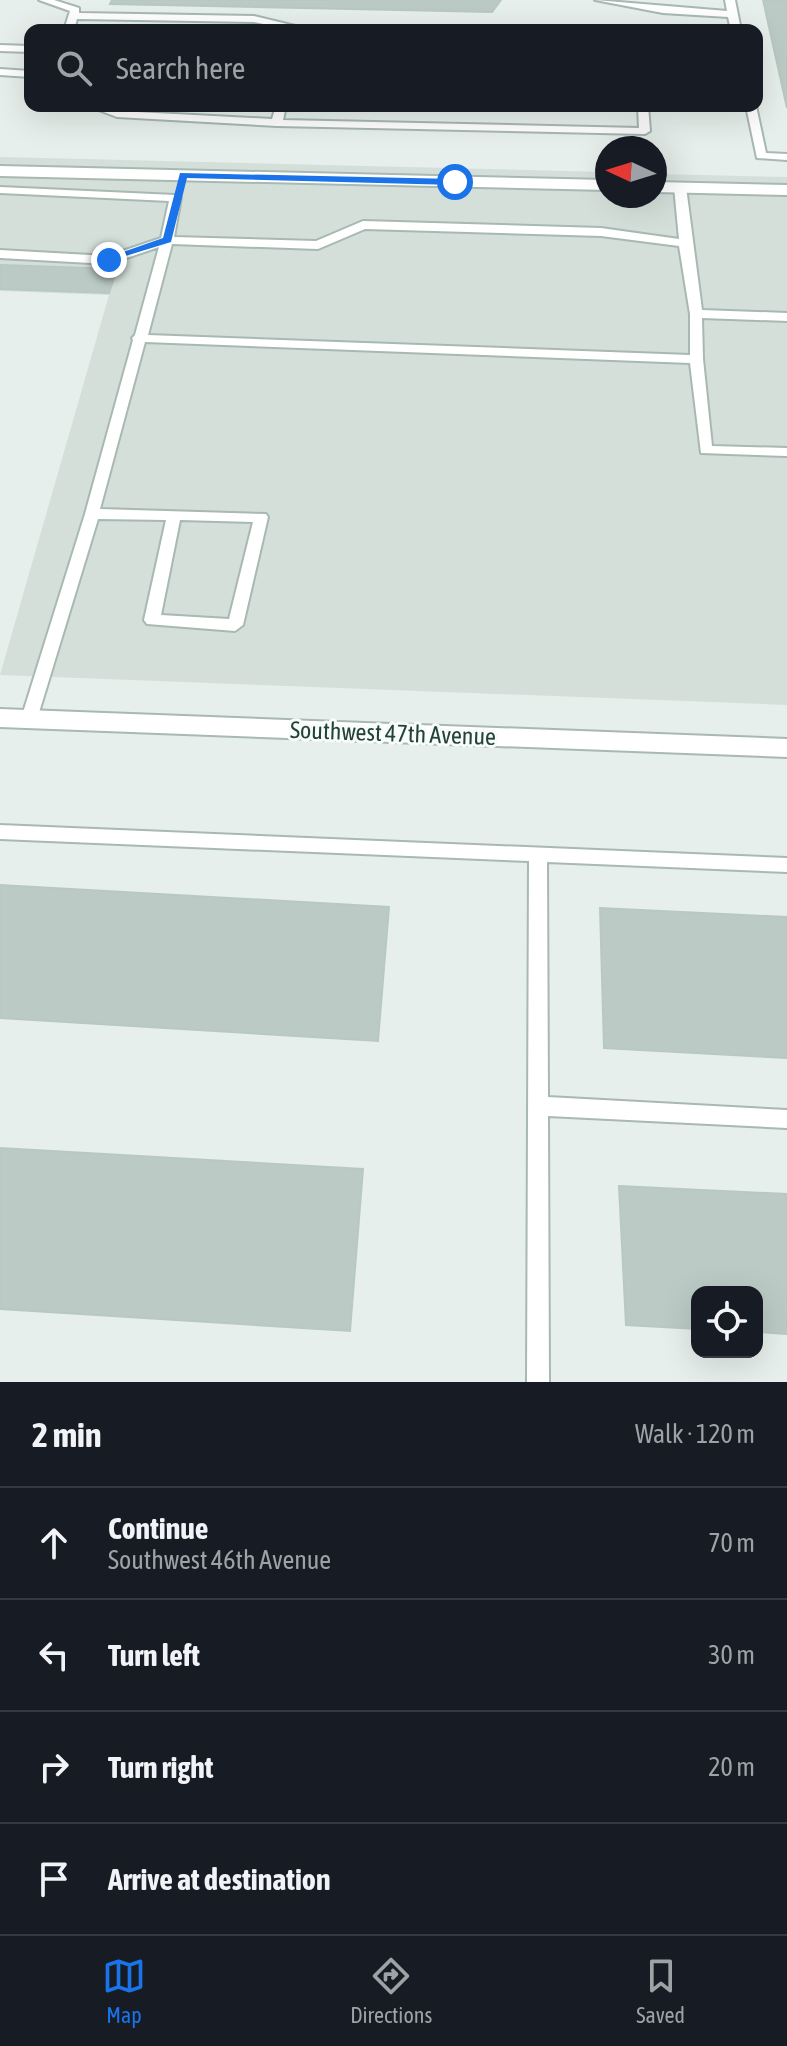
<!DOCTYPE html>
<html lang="en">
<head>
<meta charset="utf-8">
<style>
	body { margin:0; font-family:"Asap Condensed",sans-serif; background:#242831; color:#f1f3f6 }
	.controls { position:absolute; right:24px; bottom:24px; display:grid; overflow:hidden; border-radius:16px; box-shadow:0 8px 32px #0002 }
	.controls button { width:72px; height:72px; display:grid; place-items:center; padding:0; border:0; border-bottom:2px solid #363941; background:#171b24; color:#f1f3f6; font:40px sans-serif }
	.compass { position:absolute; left:595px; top:136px; width:72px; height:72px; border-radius:50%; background:#171b24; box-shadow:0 8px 32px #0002; rotate:274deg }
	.stop { position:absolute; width:24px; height:24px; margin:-18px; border:6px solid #1a73e8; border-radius:50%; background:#fff }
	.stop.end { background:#1a73e8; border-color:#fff; box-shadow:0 2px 8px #0008 }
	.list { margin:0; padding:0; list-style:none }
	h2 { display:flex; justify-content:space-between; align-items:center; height:104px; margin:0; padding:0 32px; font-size:34px }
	h2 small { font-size:26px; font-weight:400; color:#9ea1a6 }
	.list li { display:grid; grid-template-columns:52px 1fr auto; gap:24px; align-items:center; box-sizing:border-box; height:112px; padding:0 32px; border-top:2px solid #363941 }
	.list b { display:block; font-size:30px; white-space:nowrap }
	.list p { margin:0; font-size:26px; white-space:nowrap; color:#9ea1a6 }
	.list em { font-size:26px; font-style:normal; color:#9ea1a6 }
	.icon { flex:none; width:44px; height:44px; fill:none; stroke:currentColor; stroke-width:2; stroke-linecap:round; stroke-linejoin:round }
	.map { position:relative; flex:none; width:787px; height:1382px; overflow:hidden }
	.search { position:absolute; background:#171b24; box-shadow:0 8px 32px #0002; left:24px; right:24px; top:24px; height:88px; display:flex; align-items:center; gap:20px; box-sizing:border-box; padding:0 28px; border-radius:16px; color:#9ea1a6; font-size:30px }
	.sheet { height:552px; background:#171b24 }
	nav { display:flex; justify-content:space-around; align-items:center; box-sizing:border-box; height:112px; border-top:2px solid #363941; background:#171b24; font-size:22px; color:#9ea1a6 }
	nav a { display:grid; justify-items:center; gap:4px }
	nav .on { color:#1a73e8 }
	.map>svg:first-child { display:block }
	.built { fill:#d4dfda }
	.building { fill:#bbcac4; stroke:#b8c9c2; stroke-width:2 }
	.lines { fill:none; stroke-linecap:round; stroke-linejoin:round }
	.lane-casing { stroke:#a8b8b2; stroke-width:4 }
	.street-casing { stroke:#a8b8b2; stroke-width:4 }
	.lane { fill:#fff; fill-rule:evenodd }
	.street { fill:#fff; fill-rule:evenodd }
	.route { fill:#1a73e8 }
	.labels { text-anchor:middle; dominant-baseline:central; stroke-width:6; stroke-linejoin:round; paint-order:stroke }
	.street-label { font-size:24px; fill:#24423a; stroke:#f7fbf9 }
</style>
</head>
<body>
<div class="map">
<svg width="787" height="1382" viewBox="0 0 787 1382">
	<rect width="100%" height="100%" fill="#e6efeb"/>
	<path class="built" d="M0,157L607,172V196H655V174L787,177V705L0,675L109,295L0,291Z"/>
	<path class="building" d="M112,0H501L492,12L110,4Z
		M763,0H787V108Z
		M144,27L259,30H143Z
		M0,265L117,269L109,293L0,289Z
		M0,885L389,907L378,1041L0,1018Z
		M600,908L787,917V1058L604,1048Z
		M0,1148L363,1169L350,1331L0,1309Z
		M619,1186L787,1194V1334L757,1332V1292H697V1329L626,1325Z"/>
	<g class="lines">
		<g class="lane-casing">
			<path id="lane" d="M39,0H54L79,8V13L254,16L312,30H292L254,22L77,19L74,30H64L70,11Z
				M595,0L727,11L725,0H735L741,30H731L728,17L663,13Z
				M0,45L30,46V52L0,51Z
				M0,69L30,71V77L0,75Z
				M88,106H104L118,111L272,119L276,106H286L283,120L639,128L638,106H648L650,131L645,134L277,126L117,117Z
				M746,106H756L766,153L787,154V160L757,158Z
				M680,184L686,187L702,310L787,313V321L702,318L703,359L712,446L787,448V456L701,453L690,363L145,342L100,509L266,514L268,517L243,625L235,631L147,624L144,620L166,520L98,519L37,719L35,723H23L21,719L85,514L133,340L132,338L135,335L159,247L109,264L0,258V250L108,256L161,238L169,201L0,193V187L175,195L181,198L174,237L316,241L363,221L601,228L679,239L674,187ZM365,229L601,236L679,246L690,314V355L148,335L172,244L318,249ZM180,520L253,522L229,619L161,615Z
				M0,825L787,858V872L547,862L548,1097L787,1110V1128L548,1116L549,1382H527L529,861L0,839Z"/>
		</g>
		<g class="street-casing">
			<path id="street" d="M0,166L607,180V190L0,176Z
				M655,182L787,185V195L655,192Z
				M0,709L787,739V757L0,727Z"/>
		</g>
		<use href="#lane" class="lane"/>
		<use href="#street" class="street"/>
	</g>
	<path class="route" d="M180,173L455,179L460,182L455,185L187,178L171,242L106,262V258L163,238Z"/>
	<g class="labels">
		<g class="street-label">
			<text transform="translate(393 733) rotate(2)">Southwest 47th Avenue</text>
		</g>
	</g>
</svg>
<div class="controls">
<button><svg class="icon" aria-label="locate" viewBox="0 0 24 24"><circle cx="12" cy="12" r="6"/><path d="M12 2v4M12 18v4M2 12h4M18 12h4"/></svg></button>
</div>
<svg class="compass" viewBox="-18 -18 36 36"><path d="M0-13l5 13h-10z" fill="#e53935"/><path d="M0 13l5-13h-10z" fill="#9ea1a6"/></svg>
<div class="stop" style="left:455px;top:182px"></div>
<div class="stop end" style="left:109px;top:260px"></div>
<div class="search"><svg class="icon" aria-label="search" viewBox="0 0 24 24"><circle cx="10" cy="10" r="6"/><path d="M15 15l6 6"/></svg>Search here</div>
</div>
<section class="sheet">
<h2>2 min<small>Walk · 120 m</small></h2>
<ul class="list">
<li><svg class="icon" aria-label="ahead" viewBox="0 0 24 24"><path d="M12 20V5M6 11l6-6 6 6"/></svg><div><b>Continue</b><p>Southwest 46th Avenue</p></div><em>70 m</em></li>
<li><svg class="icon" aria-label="left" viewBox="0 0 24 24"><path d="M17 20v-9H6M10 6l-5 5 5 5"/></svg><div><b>Turn left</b></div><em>30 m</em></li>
<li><svg class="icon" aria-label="right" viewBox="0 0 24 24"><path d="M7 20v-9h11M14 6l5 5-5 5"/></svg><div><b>Turn right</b></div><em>20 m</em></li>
<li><svg class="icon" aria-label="arrive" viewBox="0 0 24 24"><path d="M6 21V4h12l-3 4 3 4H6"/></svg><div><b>Arrive at destination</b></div></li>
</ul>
</section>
<nav>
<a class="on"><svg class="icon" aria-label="map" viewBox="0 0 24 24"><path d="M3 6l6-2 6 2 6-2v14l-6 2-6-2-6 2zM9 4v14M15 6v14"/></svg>Map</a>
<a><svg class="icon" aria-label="directions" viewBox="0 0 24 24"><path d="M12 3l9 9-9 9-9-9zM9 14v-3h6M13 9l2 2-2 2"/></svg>Directions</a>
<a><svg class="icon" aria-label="saved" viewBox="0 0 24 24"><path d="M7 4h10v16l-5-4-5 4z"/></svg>Saved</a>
</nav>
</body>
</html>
